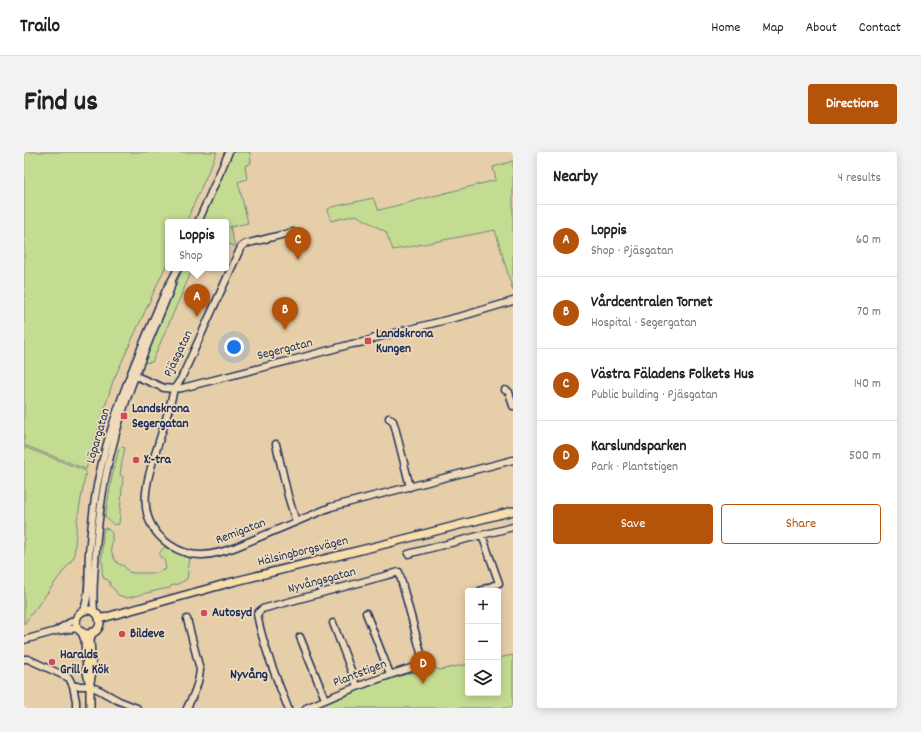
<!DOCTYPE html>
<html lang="en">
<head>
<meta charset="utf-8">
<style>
	body { margin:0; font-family:Dekko,sans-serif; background:#f2f2f2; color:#202124 }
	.controls { position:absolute; right:12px; bottom:12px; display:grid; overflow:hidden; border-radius:4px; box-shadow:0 2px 10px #0003 }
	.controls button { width:36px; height:36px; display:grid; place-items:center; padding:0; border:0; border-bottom:1px solid #e0e0e0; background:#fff; color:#202124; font:20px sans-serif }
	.you { position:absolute; left:210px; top:195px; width:14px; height:14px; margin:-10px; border:3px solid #fff; border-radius:50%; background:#1a73e8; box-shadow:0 0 0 6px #1a73e833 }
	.badge { display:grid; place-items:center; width:26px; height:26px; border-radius:50%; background:#b45309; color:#fff; font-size:13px; font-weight:700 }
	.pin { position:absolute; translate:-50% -33px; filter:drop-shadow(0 1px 2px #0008) }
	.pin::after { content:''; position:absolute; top:21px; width:14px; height:12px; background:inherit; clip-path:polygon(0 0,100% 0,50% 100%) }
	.popup { position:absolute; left:141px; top:67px; width:64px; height:52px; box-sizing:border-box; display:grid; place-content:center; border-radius:4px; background:#fff; filter:drop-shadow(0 1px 3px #0005); font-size:13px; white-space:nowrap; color:#757577 }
	.popup b { font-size:15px; color:#202124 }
	.popup::after { content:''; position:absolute; left:50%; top:100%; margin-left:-8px; border:8px solid transparent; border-top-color:#fff }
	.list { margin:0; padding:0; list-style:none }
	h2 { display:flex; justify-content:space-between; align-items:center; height:52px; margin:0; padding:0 16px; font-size:17px }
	h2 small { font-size:13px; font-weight:400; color:#757577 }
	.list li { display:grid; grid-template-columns:26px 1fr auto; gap:12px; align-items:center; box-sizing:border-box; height:72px; padding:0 16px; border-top:1px solid #e0e0e0 }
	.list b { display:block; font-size:15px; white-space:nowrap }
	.list p { margin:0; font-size:13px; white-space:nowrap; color:#757577 }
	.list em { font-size:13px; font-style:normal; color:#757577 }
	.actions { display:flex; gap:8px; padding:12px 16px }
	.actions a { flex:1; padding:9px 0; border:1px solid #b45309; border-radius:4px; text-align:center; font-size:14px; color:#b45309 }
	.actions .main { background:#b45309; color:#fff }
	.icon { flex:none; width:22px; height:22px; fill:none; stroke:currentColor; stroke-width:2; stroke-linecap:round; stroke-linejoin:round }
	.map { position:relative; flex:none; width:489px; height:556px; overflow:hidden; border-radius:4px }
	header { display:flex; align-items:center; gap:24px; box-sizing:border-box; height:56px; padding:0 20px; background:#fff; border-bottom:1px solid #e0e0e0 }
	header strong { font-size:19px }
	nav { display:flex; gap:22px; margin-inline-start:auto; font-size:14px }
	.intro { display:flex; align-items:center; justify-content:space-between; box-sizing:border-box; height:96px; padding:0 24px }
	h1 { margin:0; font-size:28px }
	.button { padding:10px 18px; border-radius:4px; background:#b45309; color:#fff; font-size:14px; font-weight:700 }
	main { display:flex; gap:24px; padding:0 24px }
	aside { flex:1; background:#fff; border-radius:4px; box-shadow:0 2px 10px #0003 }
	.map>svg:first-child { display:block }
	.green { fill:#c4dc92; stroke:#708678 }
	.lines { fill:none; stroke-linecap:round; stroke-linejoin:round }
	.minor-casing { stroke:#1b2f5e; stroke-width:9 }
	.major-casing { stroke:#1b2f5e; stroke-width:10 }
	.minor { stroke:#efdbb9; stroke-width:6 }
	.major { stroke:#f8deab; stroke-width:7 }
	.poi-dot { fill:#d1495b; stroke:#efdbb9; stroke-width:1.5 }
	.labels { text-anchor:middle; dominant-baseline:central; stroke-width:3.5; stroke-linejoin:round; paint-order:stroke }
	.poi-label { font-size:13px; font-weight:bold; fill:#1b2f5e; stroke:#efdbb9; text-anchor:start }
	.street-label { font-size:13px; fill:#1b2f5e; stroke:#efdbb9 }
	.neighbourhood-label { font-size:14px; font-weight:bold; fill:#1b2f5e; stroke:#efdbb9 }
</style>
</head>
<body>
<header>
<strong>Trailo</strong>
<nav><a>Home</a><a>Map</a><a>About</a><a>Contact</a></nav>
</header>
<div class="intro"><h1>Find us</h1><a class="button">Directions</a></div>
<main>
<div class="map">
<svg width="489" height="556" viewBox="0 0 489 556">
	<rect width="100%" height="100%" fill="#e6cea9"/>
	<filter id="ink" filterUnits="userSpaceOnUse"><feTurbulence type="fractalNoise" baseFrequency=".025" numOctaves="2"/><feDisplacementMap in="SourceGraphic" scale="8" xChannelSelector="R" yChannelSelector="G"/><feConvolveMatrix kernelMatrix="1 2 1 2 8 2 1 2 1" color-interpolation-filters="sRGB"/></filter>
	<g filter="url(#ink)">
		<path class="green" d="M0,0H193L162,70H144V109L89,229L62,317L0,293Z
			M209,0H226L227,11L221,14L223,27L214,30L224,71L206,75L211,95L202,90V70H178Z
			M489,9V139L471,78L369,98L362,80L332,63L307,69L304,57L308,55L349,46L355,58L472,28L469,15Z
			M159,116H169L128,210L119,211Z
			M0,295L62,319L53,369L50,405L0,472Z
			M97,295L101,296L98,310L96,323L99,325L95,372L90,373L81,365L89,319L95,297Z
			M81,376L84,377L88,381V388L87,397L89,404L93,411L100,414L105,420L109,421H132L142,417L140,407L136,405C135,400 137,398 141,395L154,402L166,406L163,427L156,431L147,434L146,436L135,438L103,446L94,443L90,437L86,434V431L83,427H80L78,419L79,413L77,408L78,404L79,380Z
			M489,503V556H292L338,537L397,517L408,515L416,518L444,512V541H474V506Z"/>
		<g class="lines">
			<g class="minor-casing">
				<path id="minor" d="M174,70L205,0
					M269,80L221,92L217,95L157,227L150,237C145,259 138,280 131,302C121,335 111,369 146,393C168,408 188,404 212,395L307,355L489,308
					M107,222L140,236L150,237L158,236L272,207L328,192C337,191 343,190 351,186L442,163L489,149
					M481,238L485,240L489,254
					M365,266L369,269L371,275L386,335
					M252,292L264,344L272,370
					M384,402L489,375
					M456,439L475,431L458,383
					M60,458C66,440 64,420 65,401C67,378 69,356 73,334C86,265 115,200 143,136L149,126L154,116
					M70,459C68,438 71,417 72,396C75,363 79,329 88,297C101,242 125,190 146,138L148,130
					M342,461L366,522
					M163,467L176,518C175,532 169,544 163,556
					M309,471L333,534
					M33,478L52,467
					M276,485L301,547
					M0,488L32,479L54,476
					M0,507H4L45,526L49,534L52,549V556
					M49,534H66L75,538L95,549L113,556
					M264,556C252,525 239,494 233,462L238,457L375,420L400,512C359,524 320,539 282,556"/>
			</g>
			<g class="major-casing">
				<path id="major" d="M52 470a12 12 0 1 1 24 0a12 12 0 1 1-24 0Z
					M75,467L212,429L369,390L489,359
					M58,480L61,488L63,520L66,534V556
					M66,530L68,520L66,488L68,480"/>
			</g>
			<use href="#minor" class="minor"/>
			<use href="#major" class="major"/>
		</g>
	</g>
	<g class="poi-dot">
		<rect x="340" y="185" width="8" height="8" rx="2"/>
		<rect x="96" y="260" width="8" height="8" rx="2"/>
		<circle cx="112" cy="308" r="4"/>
		<circle cx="180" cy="461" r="4"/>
		<circle cx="98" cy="482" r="4"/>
		<circle cx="28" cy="510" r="4"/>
	</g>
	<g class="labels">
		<g class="poi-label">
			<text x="352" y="182">Landskrona<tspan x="352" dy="15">Kungen</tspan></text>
			<text x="108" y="257">Landskrona<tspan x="108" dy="15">Segergatan</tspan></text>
			<text x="120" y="308">X:-tra</text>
			<text x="188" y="461">Autosyd</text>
			<text x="106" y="482">Bildeve</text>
			<text x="36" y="503">Haralds<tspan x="36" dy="15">Grill &amp; Kök</tspan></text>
		</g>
		<g class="street-label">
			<text transform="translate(261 198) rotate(-14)">Segergatan</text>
			<text transform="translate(155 202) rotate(-64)">Pjäsgatan</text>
			<text transform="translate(75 284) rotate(-74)">Löpargatan</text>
			<text transform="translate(217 380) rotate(-21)">Remigatan</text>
			<text transform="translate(279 400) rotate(-14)">Hälsingborgsvägen</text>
			<text transform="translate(298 429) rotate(-15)">Nyvångsgatan</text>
			<text transform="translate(336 522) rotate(-21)">Plantstigen</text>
		</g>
		<g class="neighbourhood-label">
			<text x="225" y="523">Nyvång</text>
		</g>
	</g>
</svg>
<div class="controls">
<button>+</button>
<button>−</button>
<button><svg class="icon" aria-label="layers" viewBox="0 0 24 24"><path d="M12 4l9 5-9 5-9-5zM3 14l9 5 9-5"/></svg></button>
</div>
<div class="you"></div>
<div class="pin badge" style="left:173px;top:165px">A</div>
<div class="popup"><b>Loppis</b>Shop</div>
<div class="pin badge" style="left:261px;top:178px">B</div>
<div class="pin badge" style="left:274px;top:108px">C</div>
<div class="pin badge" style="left:399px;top:532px">D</div>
</div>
<aside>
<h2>Nearby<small>4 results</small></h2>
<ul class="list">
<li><span class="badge">A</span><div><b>Loppis</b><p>Shop · Pjäsgatan</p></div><em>60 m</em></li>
<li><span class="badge">B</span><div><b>Vårdcentralen Tornet</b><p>Hospital · Segergatan</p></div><em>70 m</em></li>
<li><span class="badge">C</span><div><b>Västra Fäladens Folkets Hus</b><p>Public building · Pjäsgatan</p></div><em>140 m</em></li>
<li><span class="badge">D</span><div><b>Karslundsparken</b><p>Park · Plantstigen</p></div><em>500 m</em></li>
</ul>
<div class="actions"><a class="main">Save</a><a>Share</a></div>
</aside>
</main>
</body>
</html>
